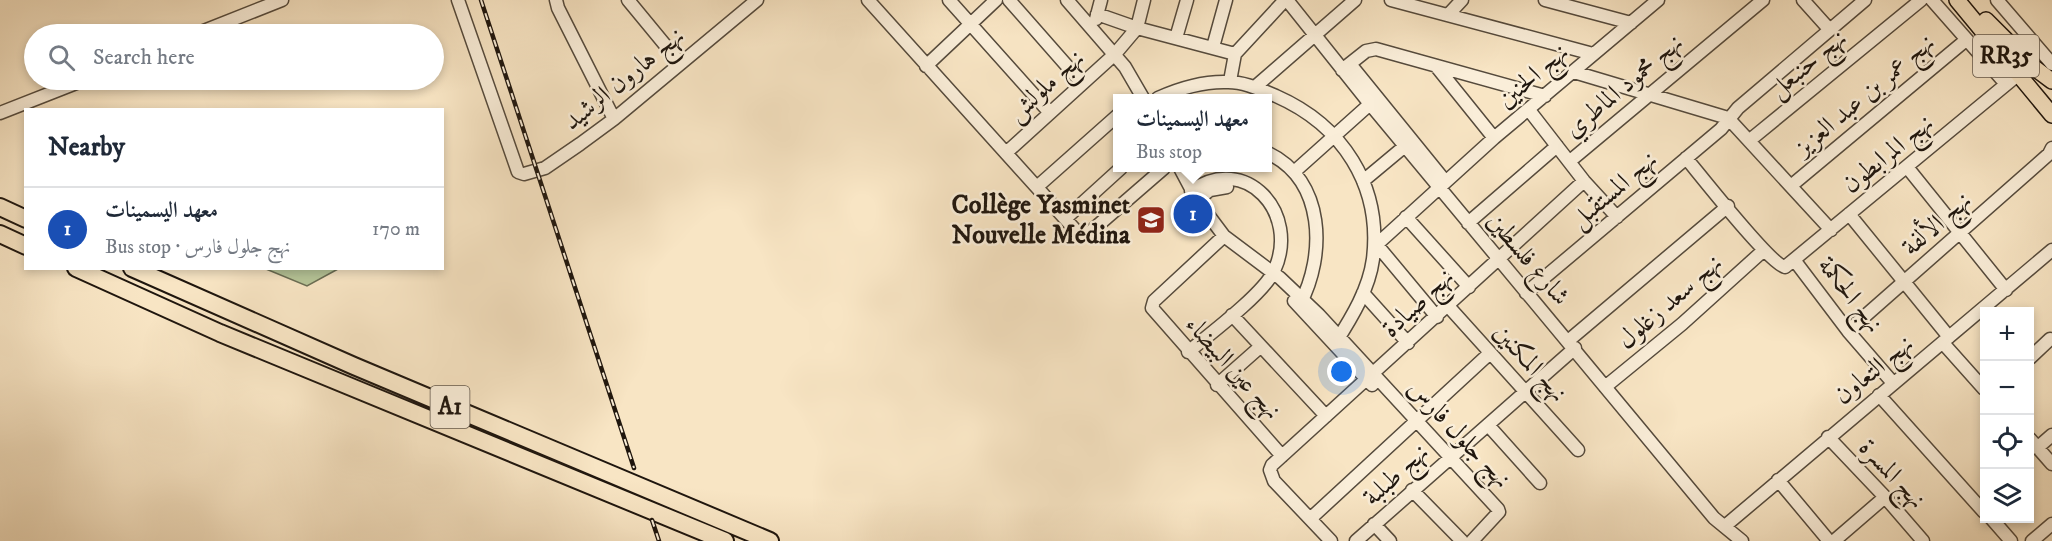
<!DOCTYPE html>
<html lang="en">
<head>
<meta charset="utf-8">
<style>
	body { margin:0; font-family:"IM FELL DW Pica",Amiri,serif; background:#f2f2f3; color:#1f2937 }
	.controls { position:absolute; right:18px; bottom:18px; display:grid; overflow:hidden; border-radius:0px; box-shadow:0 3px 9px #0003 }
	.controls button { width:54px; height:54px; display:grid; place-items:center; padding:0; border:0; border-bottom:2px solid #e0e1e3; background:#fff; color:#1f2937; font:30px sans-serif }
	.you { position:absolute; left:1342px; top:372px; width:21px; height:21px; margin:-15px; border:4px solid #fff; border-radius:50%; background:#1a73e8; box-shadow:0 0 0 9px #1a73e833 }
	.badge { display:grid; place-items:center; width:39px; height:39px; border-radius:50%; background:#0f766e; color:#fff; font-size:20px; font-weight:700 }
	.pin { position:absolute; translate:-50% -50%; border:3px solid #fff; box-shadow:0 2px 6px #0006 }
	.popup { position:absolute; left:1113px; top:94px; width:159px; height:78px; box-sizing:border-box; display:grid; place-content:center; border-radius:0px; background:#fff; filter:drop-shadow(0 2px 4px #0005); font-size:20px; white-space:nowrap; color:#747a83 }
	.popup b { font-size:22px; color:#1f2937 }
	.popup::after { content:''; position:absolute; left:50%; top:100%; margin-left:-12px; border:12px solid transparent; border-top-color:#fff }
	.list { margin:0; padding:0; list-style:none }
	h2 { display:flex; justify-content:space-between; align-items:center; height:78px; margin:0; padding:0 24px; font-size:26px }
	h2 small { font-size:20px; font-weight:400; color:#747a83 }
	.list li { display:grid; grid-template-columns:39px 1fr auto; gap:18px; align-items:center; box-sizing:border-box; height:84px; padding:0 24px; border-top:2px solid #e0e1e3 }
	.list b { display:block; font-size:22px; white-space:nowrap }
	.list p { margin:0; font-size:20px; white-space:nowrap; color:#747a83 }
	.list em { font-size:20px; font-style:normal; color:#747a83 }
	.icon { flex:none; width:33px; height:33px; fill:none; stroke:currentColor; stroke-width:2; stroke-linecap:round; stroke-linejoin:round }
	.map { position:relative; flex:none; width:2052px; height:541px; overflow:hidden }
	.search { position:absolute; background:#fff; box-shadow:0 3px 9px #0003; left:24px; top:24px; width:420px; height:66px; display:flex; align-items:center; gap:15px; box-sizing:border-box; padding:0 21px; border-radius:33px; color:#747a83; font-size:22px }
	.panel { position:absolute; background:#fff; box-shadow:0 3px 9px #0003; left:24px; top:108px; width:420px; height:162px; border-radius:0px }
	.map>svg:first-child { display:block }
	.green { fill:#b7c699; stroke:#6b6e54; stroke-width:1.5 }
	.lines { fill:none; stroke-linecap:round; stroke-linejoin:round }
	.minor-casing { stroke:#554a3c; stroke-width:15 }
	.major-casing { stroke:#1f160e; stroke-width:18 }
	.highway-casing { stroke:#1f160e; stroke-width:20 }
	.minor { stroke:#faeed9; stroke-width:12 }
	.major { stroke:#f8e5c4; stroke-width:15 }
	.highway { stroke:#f8e5c4; stroke-width:16 }
	.rail-casing { stroke:#1f160e; stroke-width:4.5 }
	.rail { stroke:#faeed9; stroke-width:2; stroke-dasharray:7; stroke-linecap:butt }
	.labels { text-anchor:middle; dominant-baseline:central; stroke-width:5; stroke-linejoin:round; paint-order:stroke }
	.shield { fill:#faeed9; stroke:#61574b; stroke-width:1.5 }
	.shield-label { font-size:24px; font-weight:bold; fill:#1f160e }
	.street-label { font-size:26px; fill:#1f160e; stroke:#faeed9 }
	.poi-label { font-size:26px; font-weight:bold; fill:#1f160e; stroke:#faeed9; text-anchor:end }
</style>
</head>
<body>
<div class="map">
<svg width="2052" height="541" viewBox="0 0 2052 541">
	<rect width="100%" height="100%" fill="#f8e5c4"/>
	<filter id="stains"><feTurbulence type="fractalNoise" baseFrequency=".00333" numOctaves="4"/><feColorMatrix values="0 0 0 0 .2 0 0 0 0 .09 0 0 0 0 .02 0 0 0 .5 -.17"/></filter>
	<radialGradient id="worn" r=".72"><stop offset=".6" stop-color="#630" stop-opacity="0"/><stop offset="1" stop-color="#630" stop-opacity=".3"/></radialGradient>
	<path class="green" d="M266,269H338L307,286Z"/>
	<g class="lines">
		<g class="minor-casing">
			<path id="minor" d="M458,0L518,172L524,174L545,168L580,144L614,119L757,0
				M556,0L558,8L614,119
				M628,0L680,63
				M868,0L1078,233H1089L1164,168
				M949,0L1050,113
				M1009,0L1082,83
				M1067,0L1125,67L1143,98
				M1287,0L1370,104L1714,518L1742,541
				M1391,0L1593,54
				M1545,0L1631,23
				M1803,0L1829,29
				M1932,0L2006,84
				M1997,0L2052,64
				M1097,14L1137,28L1235,54
				M1448,15L1462,0
				M1096,19L1101,0
				M196,34L282,0
				M1176,38L1187,0
				M1213,47L1226,0
				M1350,64L1445,181
				M926,66L996,0
				M1436,66L1494,138
				M1342,70L1366,51L1376,49L1545,96
				M1574,72L1728,118L1831,230
				M1230,81L1235,54L1284,1
				M1255,87L1355,0
				M1158,98C1180,88 1203,81 1228,82C1245,82 1261,90 1276,96C1342,125 1382,185 1373,259C1369,289 1352,317 1336,342
				M1529,110L1584,181L1617,217
				M0,113L84,80
				M1750,140L1921,0
				M1007,152L1115,54L1137,28L1144,0
				M1268,153C1325,180 1326,255 1300,304
				M1686,158C1701,176 1770,264 1785,267L2020,73
				M1570,161L1763,0
				M1907,167L2006,290
				M1180,168L1197,200L1224,236L1280,278L1319,315L1498,509L1499,512L1472,541
				M1294,172L1370,104
				M1363,181L1405,146
				M1792,185L1966,40
				M1038,186L1118,115
				M1197,200L1210,190L1227,187
				M1849,214L1949,337
				M1406,217L1469,287
				M1066,218L1121,168
				M1468,223L1557,146
				M1224,236L1154,301L1152,308L1282,456
				M1377,245L1437,317
				M1374,247L1494,138L1658,0
				M1795,261L1848,331L1893,383
				M1363,293L1408,343
				M1526,293L1721,129L1738,108L1865,0
				M1294,301L1372,385
				M1449,307L1578,450
				M1232,315L1326,416
				M1848,331L2049,154L2052,148
				M1568,341L1728,206
				M1943,343L1984,389
				M1188,352C1210,334 1263,294 1274,271C1301,213 1245,152 1191,191
				M2030,358L2050,339
				M1217,385L1260,347
				M1605,387L1682,324L1764,250
				M1879,395L1984,512
				M1488,425L1540,483
				M1828,437L1885,497L1923,541
				M2030,439L2052,464
				M2037,448L2052,435
				M1778,480L1829,541
				M1412,490L1462,541
				M1991,518L2011,541
				M1310,519L1490,353
				M1374,524L1390,541
				M1725,526L2052,250
				M1331,541L1274,481L1270,470L1272,465L1584,181
				M1356,541L1575,348
				M1834,541L1885,497
				M2032,541L2052,524"/>
		</g>
		<g class="major-casing">
			<path id="major" d="M1957,0L2052,115
				M1986,20L2032,66L2052,81"/>
		</g>
		<g class="highway-casing">
			<path id="highway" d="M0,207L26,219
				M0,234L26,246
				M76,268L220,333L725,541
				M132,268L354,366L770,541"/>
		</g>
		<use href="#minor" class="minor"/>
		<use href="#major" class="major"/>
		<use href="#highway" class="highway"/>
		<g class="rail-casing">
			<path id="rail" d="M481,0L634,468
				M652,520L659,541"/>
		</g>
		<use href="#rail" class="rail"/>
	</g>
	<defs>
		<g id="school-square" transform="scale(1.5)"><rect x="-9" y="-9" width="18" height="18" rx="4" fill="#8f2418" stroke="#faeed9"/><path d="M0-5L7-2L0 1L-7-2ZM-4 1L0 2.5L4 1V4Q0 6-4 4Z" fill="#fff"/></g>
	</defs>
	<g fill-rule="evenodd">
		<use href="#school-square" x="1151" y="220"/>
	</g>
	<g class="labels">
		<g class="shield">
			<rect x="1973" y="35" width="66" height="42" rx="4.5"/>
			<rect x="430.5" y="386" width="39" height="42" rx="4.5"/>
		</g>
		<g class="shield-label">
			<text x="2006" y="56">RR35</text>
			<text x="450" y="407">A1</text>
		</g>
		<g class="street-label">
			<text transform="translate(1808 64) rotate(-39)">نهج حنبعل</text>
			<text transform="translate(1533 76) rotate(-40)">نهج الحنين</text>
			<text transform="translate(624 79) rotate(-39)">نهج هارون الرشيد</text>
			<text transform="translate(1046 86) rotate(-42)">نهج ملولش</text>
			<text transform="translate(1624 86) rotate(-40)">نهج محمود الماطري</text>
			<text transform="translate(1865 95) rotate(-40)">نهج عمر بن عبد العزيز</text>
			<text transform="translate(1888 154) rotate(-39)">نهج المرابطون</text>
			<text transform="translate(1614 190) rotate(-40)">نهج المستقبل</text>
			<text transform="translate(1937 224) rotate(-41)">نهج الألفة</text>
			<text transform="translate(1528 259) rotate(50)">شارع فلسطين</text>
			<text transform="translate(1850 295) rotate(52)">نهج الحكمة</text>
			<text transform="translate(1670 302) rotate(-41)">نهج سعد زغلول</text>
			<text transform="translate(1418 303) rotate(-43)">نهج صيادة</text>
			<text transform="translate(1530 363) rotate(48)">نهج المكنين</text>
			<text transform="translate(1233 368) rotate(48)">نهج عين البيضاء</text>
			<text transform="translate(1874 370) rotate(-39)">نهج التعاون</text>
			<text transform="translate(1459 434) rotate(47)">نهج جلول فارس</text>
			<text transform="translate(1892 474) rotate(47)">نهج المسرة</text>
			<text transform="translate(1396 475) rotate(-42)">نهج طبلبة</text>
		</g>
		<g class="poi-label">
			<text x="1130" y="205">Collège Yasminet<tspan x="1130" dy="30">Nouvelle Médina</tspan></text>
		</g>
	</g>
	<rect width="100%" height="100%" filter="url(#stains)"/>
	<rect width="100%" height="100%" fill="url(#worn)"/>
</svg>
<div class="controls">
<button>+</button>
<button>−</button>
<button><svg class="icon" aria-label="locate" viewBox="0 0 24 24"><circle cx="12" cy="12" r="6"/><path d="M12 2v4M12 18v4M2 12h4M18 12h4"/></svg></button>
<button><svg class="icon" aria-label="layers" viewBox="0 0 24 24"><path d="M12 4l9 5-9 5-9-5zM3 14l9 5 9-5"/></svg></button>
</div>
<div class="you"></div>
<div class="pin badge" style="left:1193px;top:214px;background:#1a4fb4">1</div>
<div class="popup"><b>معهد اليسمينات</b>Bus stop</div>
<div class="search"><svg class="icon" aria-label="search" viewBox="0 0 24 24"><circle cx="10" cy="10" r="6"/><path d="M15 15l6 6"/></svg>Search here</div>
<section class="panel">
<h2>Nearby<small></small></h2>
<ul class="list">
<li><span class="badge" style="background:#1a4fb4">1</span><div><b>معهد اليسمينات</b><p>Bus stop · نهج جلول فارس</p></div><em>170 m</em></li>
</ul>
</section>
</div>
</body>
</html>
